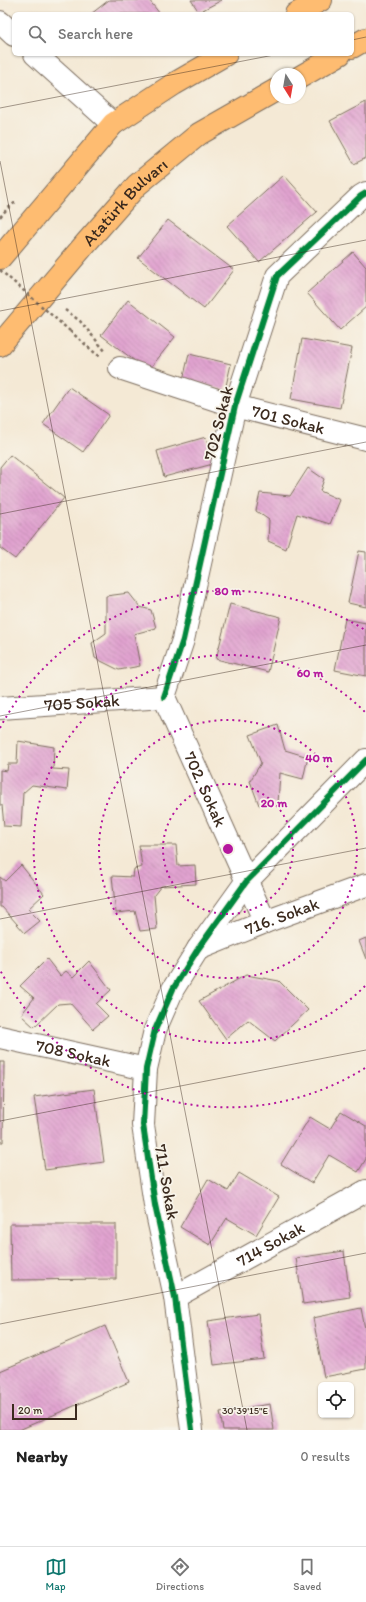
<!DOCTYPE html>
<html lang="en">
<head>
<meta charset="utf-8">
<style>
	body { margin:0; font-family:Itim,sans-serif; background:#f2f2f2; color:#222 }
	.controls { position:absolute; right:12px; bottom:12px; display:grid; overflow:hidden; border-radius:6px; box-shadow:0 1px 3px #0004 }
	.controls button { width:36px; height:36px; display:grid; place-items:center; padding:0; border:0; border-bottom:1px solid #e0e0e0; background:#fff; color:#222; font:20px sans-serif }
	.compass { position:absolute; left:270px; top:68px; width:36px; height:36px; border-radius:50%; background:#fff; box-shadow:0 1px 3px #0004; rotate:169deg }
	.scale { position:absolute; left:12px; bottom:10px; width:65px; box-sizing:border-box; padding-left:4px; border:2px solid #3b2a1e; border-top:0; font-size:11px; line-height:14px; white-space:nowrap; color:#3b2a1e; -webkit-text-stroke:3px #f7f3e8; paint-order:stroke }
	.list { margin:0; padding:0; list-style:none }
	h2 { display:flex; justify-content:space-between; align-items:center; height:52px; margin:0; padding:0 16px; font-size:17px }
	h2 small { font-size:13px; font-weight:400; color:#767676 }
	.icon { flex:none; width:22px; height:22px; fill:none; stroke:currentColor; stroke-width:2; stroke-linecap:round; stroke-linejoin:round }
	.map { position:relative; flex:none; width:366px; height:1430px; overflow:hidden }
	.search { position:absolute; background:#fff; box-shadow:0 1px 3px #0004; left:12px; right:12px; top:12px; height:44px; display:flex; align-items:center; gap:10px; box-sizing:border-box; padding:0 14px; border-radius:6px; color:#767676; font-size:15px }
	.sheet { height:116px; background:#fff }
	nav { display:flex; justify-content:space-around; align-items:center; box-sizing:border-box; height:56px; border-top:1px solid #e0e0e0; background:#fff; font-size:11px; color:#767676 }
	nav a { display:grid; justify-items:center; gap:2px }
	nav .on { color:#0f766e }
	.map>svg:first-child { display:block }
	.building { fill:url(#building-back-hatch) }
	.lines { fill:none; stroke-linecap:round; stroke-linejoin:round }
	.minor-casing { stroke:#7c6d5e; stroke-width:24 }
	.major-casing { stroke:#7c6d5e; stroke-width:24 }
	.path { stroke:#7c6d5e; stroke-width:2.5; stroke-dasharray:3 3; stroke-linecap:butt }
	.minor { stroke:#fff; stroke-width:22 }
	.major { stroke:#febc71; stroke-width:22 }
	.path-bridge { stroke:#7c6d5e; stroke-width:2.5; stroke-dasharray:3 3; stroke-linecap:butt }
	.cycleway-casing { stroke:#f7f3e8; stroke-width:8 }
	.cycleway { stroke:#00873e; stroke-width:6 }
	.ticks { fill:none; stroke:#3b2a1e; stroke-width:1; stroke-opacity:0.45 }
	.ring { fill:none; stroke:#b5179e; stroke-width:2; stroke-dasharray:2 4 }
	.labels { text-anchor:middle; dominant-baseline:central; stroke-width:3.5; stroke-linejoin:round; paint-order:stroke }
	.street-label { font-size:17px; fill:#3b2a1e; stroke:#f7f3e8 }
	.ticks-label { font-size:10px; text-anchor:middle; fill:#3b2a1e; stroke:#f7f3e8; stroke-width:3.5; stroke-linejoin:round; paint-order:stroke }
	.centre { fill:#b5179e; stroke:#f7f3e8; stroke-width:2 }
	.ring-label { font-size:12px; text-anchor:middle; font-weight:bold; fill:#b5179e; stroke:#f7f3e8; stroke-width:3.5; stroke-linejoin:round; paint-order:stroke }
</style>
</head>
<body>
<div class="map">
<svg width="366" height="1430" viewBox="0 0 366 1430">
	<defs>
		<pattern id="building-back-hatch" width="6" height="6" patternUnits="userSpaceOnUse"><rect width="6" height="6" fill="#e1a3d0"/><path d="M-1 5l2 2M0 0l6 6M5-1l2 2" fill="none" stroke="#b885a8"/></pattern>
	</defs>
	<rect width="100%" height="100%" fill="#f7f3e8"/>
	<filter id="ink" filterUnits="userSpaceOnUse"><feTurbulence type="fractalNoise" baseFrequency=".025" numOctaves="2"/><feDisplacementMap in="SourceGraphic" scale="8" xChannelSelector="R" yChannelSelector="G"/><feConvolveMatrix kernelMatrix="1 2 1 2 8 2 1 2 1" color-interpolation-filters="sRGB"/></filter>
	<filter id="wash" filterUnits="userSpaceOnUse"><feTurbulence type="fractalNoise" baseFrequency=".012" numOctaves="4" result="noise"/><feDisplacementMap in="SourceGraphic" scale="16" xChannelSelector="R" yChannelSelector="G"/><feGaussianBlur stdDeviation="0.9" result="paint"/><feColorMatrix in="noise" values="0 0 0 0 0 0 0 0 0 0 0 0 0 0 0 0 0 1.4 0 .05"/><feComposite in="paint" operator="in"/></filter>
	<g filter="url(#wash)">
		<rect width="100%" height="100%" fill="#f4e9d5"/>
		<g id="blocks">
			<path class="building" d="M109,0H149L160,14H91Z
				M191,0H222L199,12Z
				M366,102V158L354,164L330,121Z
				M284,175L317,212L259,262L227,226Z
				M168,220L234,270L204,309L138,258Z
				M353,252L366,267V307L340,330L307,293Z
				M128,300L175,337L148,371L101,335Z
				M302,339L352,348L340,408L291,399Z
				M189,354L231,364L225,390L183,380Z
				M69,387L109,415L83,452L43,424Z
				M206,437L213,464L164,477L157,451Z
				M10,455L64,498L15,559L0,548V467Z
				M308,468L324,479L320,491L340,500L330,524L297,514L286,549L268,541L269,520L256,511L260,493L290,496Z
				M359,551L366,552V607L348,603Z
				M129,593L140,607L151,610L156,628L134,634L140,666L119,670L95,658L92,643L106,633V596Z
				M230,604L281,617L268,672L216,659Z
				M345,619L366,623V676L335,670Z
				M278,725L285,750L308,757L303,779L280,773L278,803L259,805L250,781L261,763L250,735Z
				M18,741L54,747L53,769L69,770L67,790L32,785L23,793L21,827L4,826L2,805H0V770L7,771L8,764H17Z
				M139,845H176L178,866L195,865L196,884L161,886L154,895L157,929L140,931L135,911L116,913L112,876L133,877L134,869L142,867Z
				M21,865L44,894L28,909L40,921L25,933L2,907H0V877L5,881Z
				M366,938V959L359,941Z
				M47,959L60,976L66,971L73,977L89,961L111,990L96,1004L108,1016L93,1029L70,1003L58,1004L34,1027L21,1015L34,998L20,986Z
				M246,975L279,981L308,1010L275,1041L248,1020L226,1039L199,1001Z
				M0,1062H4L3,1142H0Z
				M94,1089L104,1162L45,1170L34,1097Z
				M341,1111L366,1126V1159L358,1172L329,1155L312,1183L281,1164L310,1117L330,1129Z
				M239,1173L279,1197L256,1235L227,1218L210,1245L180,1227L208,1179L228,1191Z
				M10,1224H116V1279L11,1280Z
				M344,1251L350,1297L303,1304L296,1258Z
				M361,1308L366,1334V1369L324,1377L313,1318Z
				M258,1314L264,1359L214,1365L208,1321Z
				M105,1326L129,1382L19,1430H0V1371Z
				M270,1404L274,1430H223L220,1412Z"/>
		</g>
	</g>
	<g filter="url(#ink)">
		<use href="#blocks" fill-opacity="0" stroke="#7c6d5e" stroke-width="1"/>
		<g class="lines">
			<g class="minor-casing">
				<g id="minor">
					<path d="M0,22L14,35"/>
					<path d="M35,54L113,124"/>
					<path id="s1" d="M120,368L235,406L366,439"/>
					<path d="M164,697L183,640L235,406L277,276L361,196L366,193"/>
					<path id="s2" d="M164,697L265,922"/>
					<path id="s3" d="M0,708L164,697"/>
					<path id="s4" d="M198,949L265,922L366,885"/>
					<path id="s5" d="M0,1037L146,1069"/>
					<path id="s6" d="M175,1297L366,1191"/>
					<path d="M192,1430L175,1297L155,1205L143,1125L146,1069L155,1030L173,989L198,949L246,882L366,760"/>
				</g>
			</g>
			<g class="major-casing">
				<g id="major">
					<path d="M296,14L321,0"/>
					<path d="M352,47L366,39"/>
					<path d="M300,77L340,54"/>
					<path d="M0,258L113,124L174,84L226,54"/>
					<path id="s7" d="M0,345L86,243L137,185L199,134L276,90"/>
				</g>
			</g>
			<path class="path" d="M0,217L7,209L17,201
				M65,310L80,321L106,352
				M70,331L95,353L102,358"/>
			<use href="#minor" class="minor"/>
			<use href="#major" class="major"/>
			<path class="path-bridge" d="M0,270L70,331"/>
			<g class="cycleway-casing">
				<path id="cycleway" d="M164,697L183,640L235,406L277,276L361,196L366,193
					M192,1430L175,1297L155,1205L143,1125L146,1069L155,1030L173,989L198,949L246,882L366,760"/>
			</g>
			<use href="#cycleway" class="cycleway"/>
		</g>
	</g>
	<path class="ticks" d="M352,40L366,37M0,108L279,54M0,161L247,1430M0,311L366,240M0,514L366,442M0,716L366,645M0,919L366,848M0,1121L366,1050M0,1324L366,1253"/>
	<g class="ring">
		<circle cx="228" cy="849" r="65"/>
		<circle cx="228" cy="849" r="129"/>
		<path d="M365 986A194 194 0 1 1 365 712"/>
		<path d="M365 1068A258 258 0 0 1 0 970M0 728A258 258 0 0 1 365 630"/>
	</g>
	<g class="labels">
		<g class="street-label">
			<text stroke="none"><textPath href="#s7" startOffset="190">Atatürk Bulvarı</textPath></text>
			<text stroke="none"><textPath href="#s1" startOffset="176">701 Sokak</textPath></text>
			<text transform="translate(218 423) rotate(-76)">702 Sokak</text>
			<text stroke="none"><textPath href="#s3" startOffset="82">705 Sokak</textPath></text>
			<text stroke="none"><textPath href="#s2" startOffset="101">702. Sokak</textPath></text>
			<text stroke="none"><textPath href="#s4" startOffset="90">716. Sokak</textPath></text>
			<text stroke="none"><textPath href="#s5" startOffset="75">708 Sokak</textPath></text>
			<text transform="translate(167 1182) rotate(80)">711. Sokak</text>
			<text stroke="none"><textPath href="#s6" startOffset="109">714 Sokak</textPath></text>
		</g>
	</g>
	<g class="ticks-label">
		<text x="245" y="1414">30°39'15"E</text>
	</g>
	<circle cx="228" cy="849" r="6" class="centre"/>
	<g class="ring-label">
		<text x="228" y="595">80 m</text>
		<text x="310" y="677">60 m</text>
		<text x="319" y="762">40 m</text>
		<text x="274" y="807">20 m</text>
	</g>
</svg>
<div class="controls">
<button><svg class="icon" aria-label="locate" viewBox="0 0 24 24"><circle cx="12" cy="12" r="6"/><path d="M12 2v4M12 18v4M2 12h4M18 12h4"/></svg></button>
</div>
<svg class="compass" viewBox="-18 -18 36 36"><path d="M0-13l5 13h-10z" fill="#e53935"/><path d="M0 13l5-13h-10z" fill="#767676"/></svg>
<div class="scale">20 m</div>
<div class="search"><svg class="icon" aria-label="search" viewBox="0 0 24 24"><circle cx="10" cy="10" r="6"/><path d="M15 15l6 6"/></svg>Search here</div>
</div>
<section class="sheet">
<h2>Nearby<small>0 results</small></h2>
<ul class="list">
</ul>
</section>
<nav>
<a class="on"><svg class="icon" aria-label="map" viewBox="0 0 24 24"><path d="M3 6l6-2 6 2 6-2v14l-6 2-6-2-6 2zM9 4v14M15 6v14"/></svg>Map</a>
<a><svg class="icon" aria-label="directions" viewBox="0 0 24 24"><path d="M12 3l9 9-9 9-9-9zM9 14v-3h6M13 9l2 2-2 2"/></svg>Directions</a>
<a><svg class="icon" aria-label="saved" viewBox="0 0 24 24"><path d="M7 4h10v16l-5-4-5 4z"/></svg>Saved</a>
</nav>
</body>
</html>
